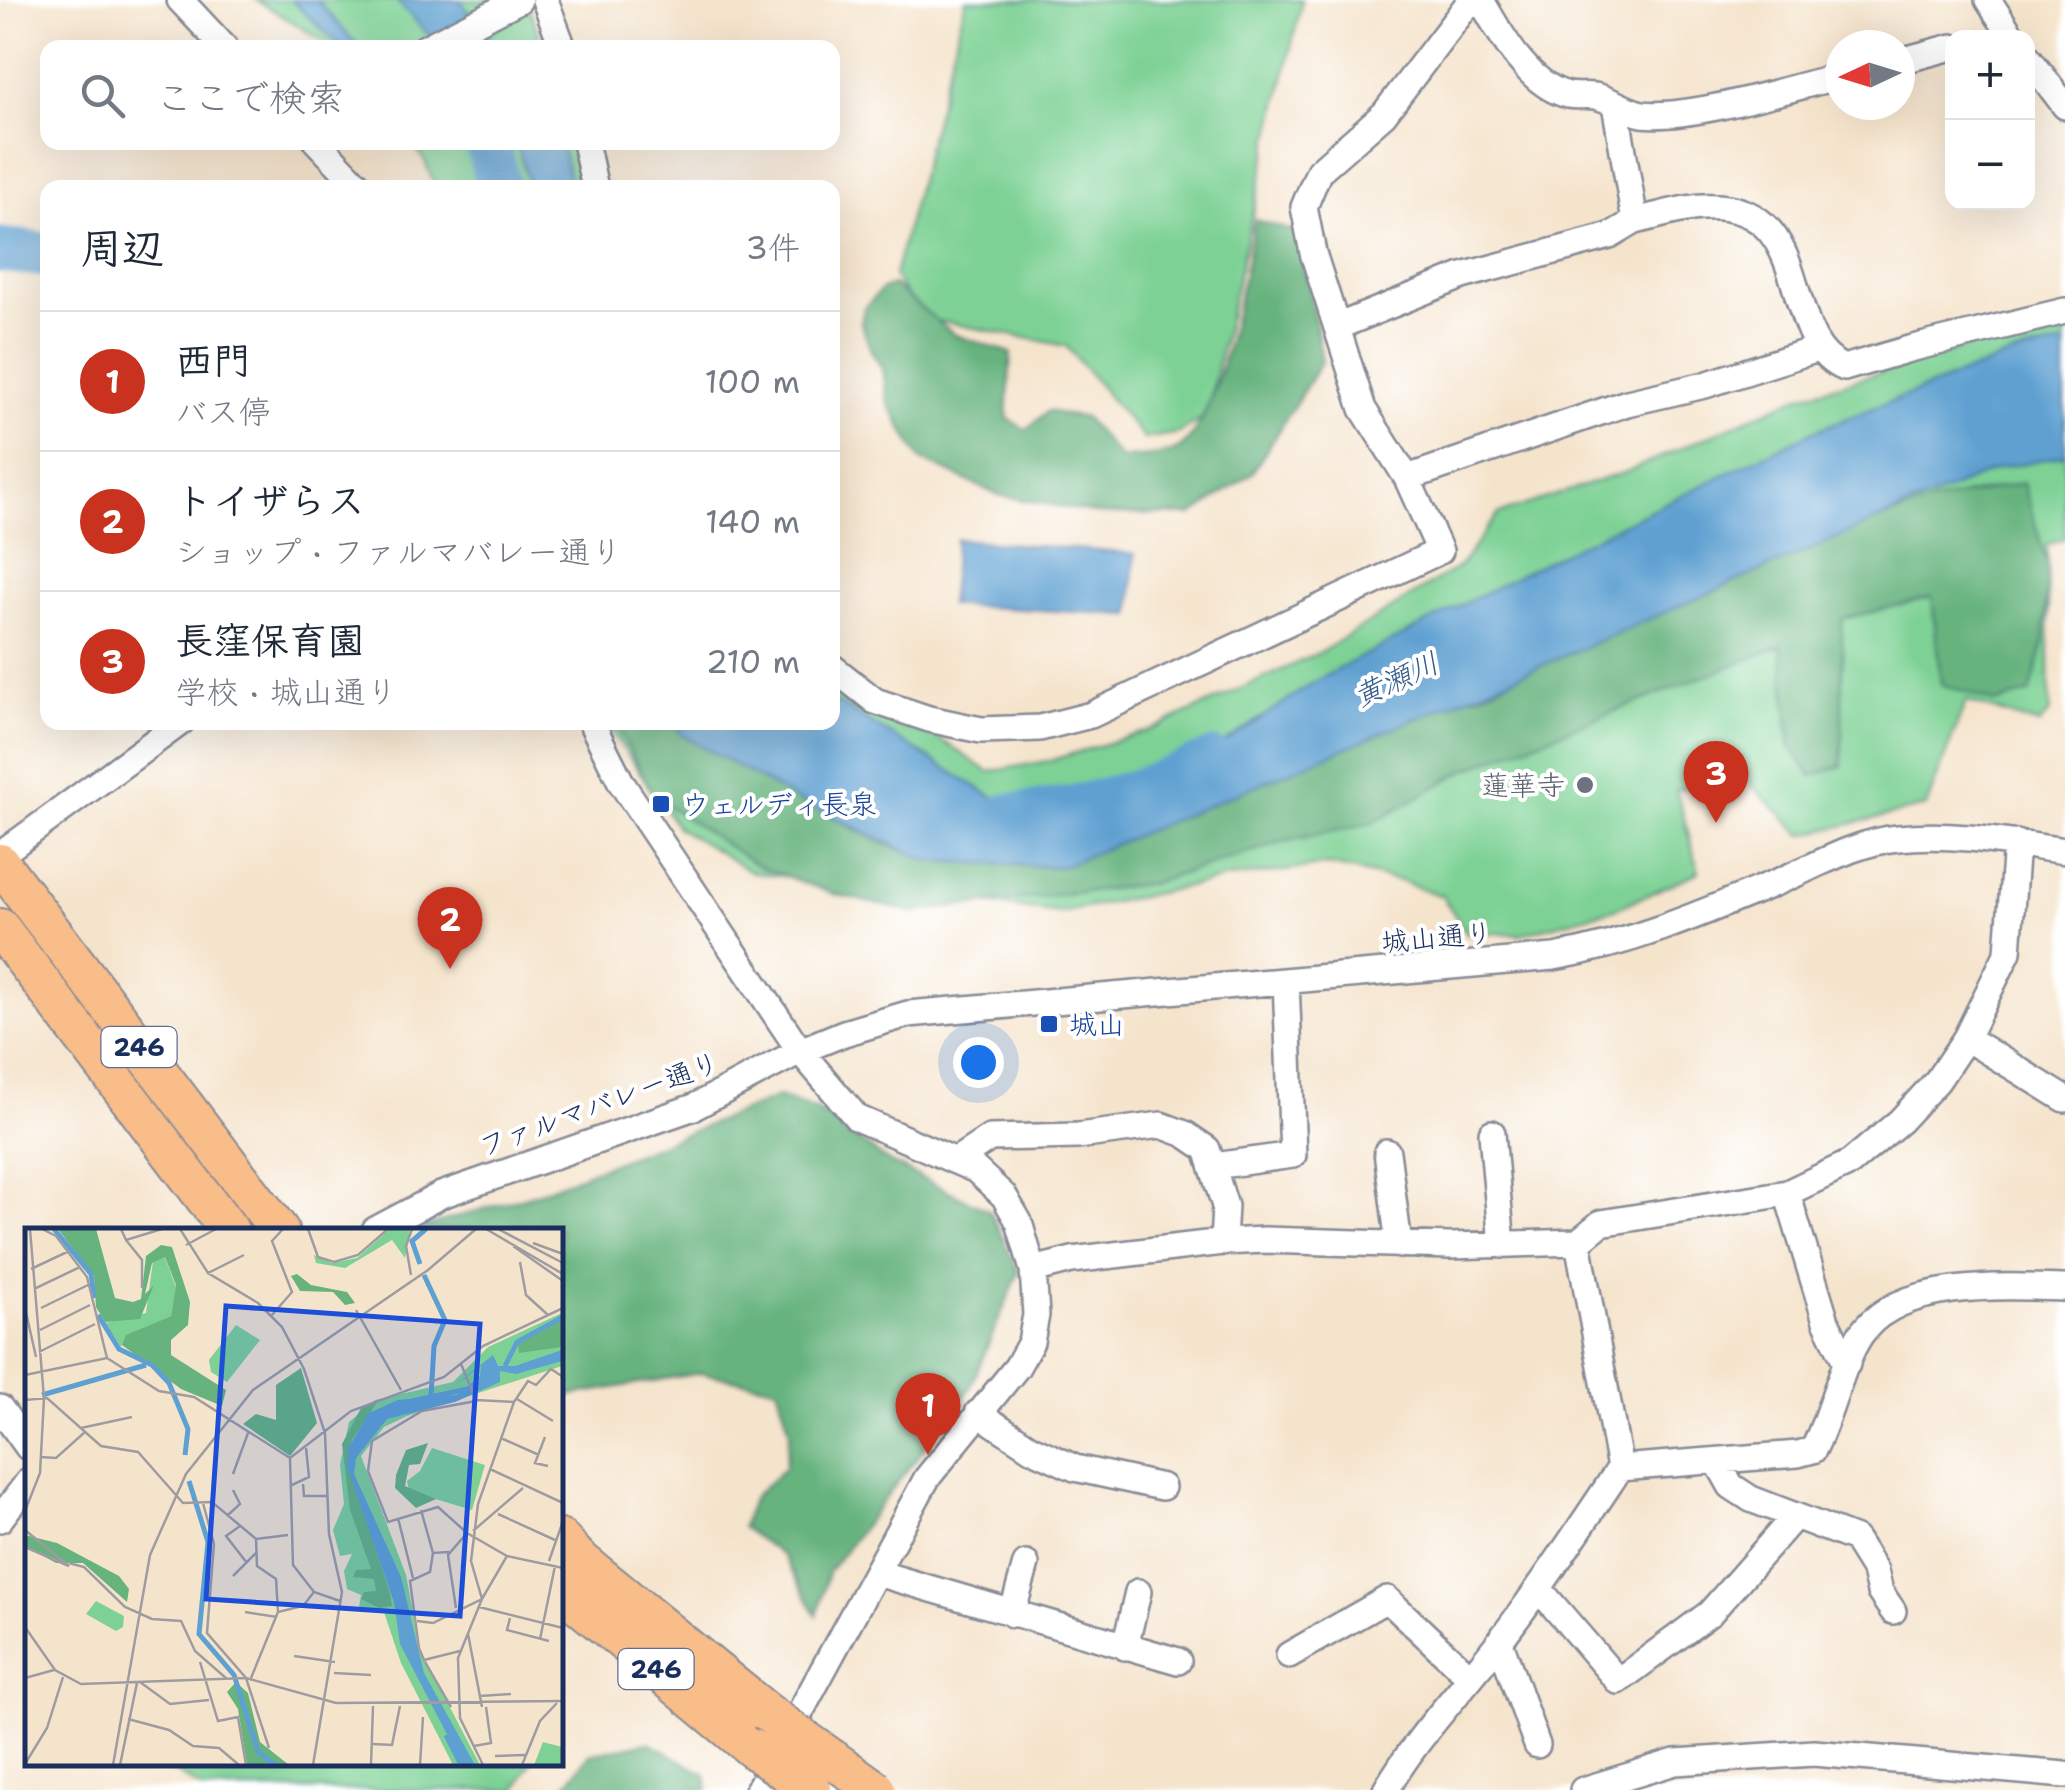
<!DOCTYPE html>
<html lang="ja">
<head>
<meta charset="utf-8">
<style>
	body { margin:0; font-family:"Shantell Sans","Klee One",sans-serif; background:#f6f6f7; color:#1f2937 }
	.controls { position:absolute; right:30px; top:30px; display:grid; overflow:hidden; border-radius:20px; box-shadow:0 10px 40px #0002 }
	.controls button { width:90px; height:90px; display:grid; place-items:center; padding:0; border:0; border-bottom:2px solid #e0e1e3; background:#fff; color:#1f2937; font:50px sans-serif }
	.compass { position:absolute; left:1825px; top:30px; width:90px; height:90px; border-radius:50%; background:#fff; box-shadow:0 10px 40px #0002; rotate:266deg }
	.you { position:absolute; left:978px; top:1062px; width:35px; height:35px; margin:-25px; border:8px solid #fff; border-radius:50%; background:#1a73e8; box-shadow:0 0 0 15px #1a73e833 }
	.badge { display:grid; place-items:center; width:65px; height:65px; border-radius:50%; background:#c8321e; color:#fff; font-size:32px; font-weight:700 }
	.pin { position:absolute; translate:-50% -82px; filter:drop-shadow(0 2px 5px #0008) }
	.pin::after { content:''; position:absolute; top:52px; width:35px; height:30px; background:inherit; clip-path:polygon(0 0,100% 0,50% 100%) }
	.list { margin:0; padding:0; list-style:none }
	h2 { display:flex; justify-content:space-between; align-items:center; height:130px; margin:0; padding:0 40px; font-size:42px }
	h2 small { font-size:32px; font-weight:400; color:#747a83 }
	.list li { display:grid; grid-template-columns:65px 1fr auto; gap:30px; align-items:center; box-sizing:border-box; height:140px; padding:0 40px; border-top:2px solid #e0e1e3 }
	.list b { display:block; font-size:38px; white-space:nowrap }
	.list p { margin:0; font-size:32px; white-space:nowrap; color:#747a83 }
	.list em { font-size:32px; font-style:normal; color:#747a83 }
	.icon { flex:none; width:55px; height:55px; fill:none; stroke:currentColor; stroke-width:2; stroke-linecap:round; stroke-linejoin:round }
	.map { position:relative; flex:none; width:2065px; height:1790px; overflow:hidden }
	.search { position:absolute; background:#fff; box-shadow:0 10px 40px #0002; left:40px; top:40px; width:800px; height:110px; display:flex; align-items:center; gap:25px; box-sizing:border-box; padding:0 35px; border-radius:20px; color:#747a83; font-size:38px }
	.panel { position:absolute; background:#fff; box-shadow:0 10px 40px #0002; left:40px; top:180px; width:800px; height:550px; border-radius:20px }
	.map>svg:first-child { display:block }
	.green { fill:#7dd194; stroke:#4c8079; stroke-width:2.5 }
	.forest { fill:#66b37e; stroke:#40716e; stroke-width:2.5 }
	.water { fill:#5ea0d1; stroke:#3c6898; stroke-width:2.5 }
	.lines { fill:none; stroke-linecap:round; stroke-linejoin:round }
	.river { stroke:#5ea0d1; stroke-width:45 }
	.minor-casing { stroke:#888a95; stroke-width:30 }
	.highway-casing { stroke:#888a95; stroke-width:42 }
	.minor { stroke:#fff; stroke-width:25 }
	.highway { stroke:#f8bd89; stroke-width:38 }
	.highway-bridge-casing { stroke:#888a95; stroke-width:42; stroke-linecap:butt }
	.highway-bridge { stroke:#f8bd89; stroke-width:38 }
	.worship-dot { fill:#6b7280; stroke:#fff; stroke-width:4 }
	.transit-dot { fill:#1a4fb4; stroke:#fff; stroke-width:4 }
	.labels { text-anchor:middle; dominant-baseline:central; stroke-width:8; stroke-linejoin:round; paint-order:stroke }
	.shield { fill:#fff; stroke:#5f6d8e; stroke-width:2.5 }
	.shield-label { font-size:25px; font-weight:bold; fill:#1b2f5e }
	.worship-label { font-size:28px; fill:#5b616d; stroke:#fff; text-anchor:end }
	.transit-label { font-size:28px; fill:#164399; stroke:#fff; text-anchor:start }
	.street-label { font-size:28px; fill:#1b2f5e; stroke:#fff }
	.water-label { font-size:30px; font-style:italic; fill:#365c8c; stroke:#fff }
	.inset-river { fill:none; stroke:#5ea0d1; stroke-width:5 }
	.inset-road { fill:none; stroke:#9e9ca0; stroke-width:2.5 }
	.view { fill:#1d4ed8; fill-opacity:0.15; stroke:#1d4ed8; stroke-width:5 }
	.inset-edge { fill:none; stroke:#1b2f5e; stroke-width:5 }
</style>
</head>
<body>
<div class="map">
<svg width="2065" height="1790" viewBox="0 0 2065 1790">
	<rect width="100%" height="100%" fill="#fff"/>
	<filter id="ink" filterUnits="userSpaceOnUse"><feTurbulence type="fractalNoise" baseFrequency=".01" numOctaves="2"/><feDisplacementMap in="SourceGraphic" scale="20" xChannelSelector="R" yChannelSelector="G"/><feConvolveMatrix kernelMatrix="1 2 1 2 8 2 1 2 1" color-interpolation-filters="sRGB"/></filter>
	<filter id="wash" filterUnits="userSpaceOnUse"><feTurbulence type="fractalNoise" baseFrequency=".0048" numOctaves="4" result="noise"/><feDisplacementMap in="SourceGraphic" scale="40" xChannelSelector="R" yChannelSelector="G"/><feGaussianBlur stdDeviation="2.25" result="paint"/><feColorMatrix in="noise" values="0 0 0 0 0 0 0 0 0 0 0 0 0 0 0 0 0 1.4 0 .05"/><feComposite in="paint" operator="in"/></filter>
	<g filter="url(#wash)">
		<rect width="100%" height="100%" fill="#f5e4cc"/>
		<path class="green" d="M256,0H526L544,47H333Z
			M966,0H1302L1206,416L1179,433L1144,439L1066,346L919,317L894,276Z
			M412,143H578L594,187H435L425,161Z
			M2065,328V538L2047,545L2050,712L2039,725L1966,701L1926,807L1802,835L1743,776L1676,790L1699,872L1615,909L1521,934L1467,933L1442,896L1400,881L1329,865L1229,878L1061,913L752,872L678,828L606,723L832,722L833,667L989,772L1052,760L1151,730L1323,651L1460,566L1498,514L1629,471L1800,396L1981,342Z
			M162,1763H531L516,1790H203Z"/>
		<path class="forest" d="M1255,220L1300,233L1322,361L1252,473L1192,515L1100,514L998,495L920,459L888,403L883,369L871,351L861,323L864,308L882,289L893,285L955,335L1011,353L1007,418L1026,430L1048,411L1085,418L1121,459C1137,456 1168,457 1181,447C1220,418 1244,270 1255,220Z
			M2023,483L2048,567L2044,642L2030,693L1995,703L1941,684L1932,597L1842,619V766L1811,776L1791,747L1781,646L1465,770L1372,823L1282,842L1149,884L913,912L837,895L758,866L653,796L616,723H682L821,811L880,842L933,861L1041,862L1365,713L1482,694L1657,603L1749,564L1935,501Z
			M778,1097L817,1110L890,1163L990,1211L1019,1272L969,1390L828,1572L817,1616L783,1556L742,1527L753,1497L785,1468L790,1431L777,1387L700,1373L560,1397V1230H414L537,1193Z
			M649,1742L706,1775L708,1790H562L590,1754Z"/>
		<path class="water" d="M291,0H317L359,47H341Z
			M396,0H460L494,47H440Z
			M517,143H561L571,187H529Z
			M2065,344V455L1999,468L1515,677L1061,867L928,861L795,799L681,734L676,723L832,722L833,700L1005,804L1118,814L1319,679L1546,561L1814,431L2009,356Z
			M956,539L1135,554L1131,615L949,605Z"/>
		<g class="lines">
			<path class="river" d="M487,142L499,188
				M0,250L48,255
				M1006,816C1078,812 1148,791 1213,761"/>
		</g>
	</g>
	<g filter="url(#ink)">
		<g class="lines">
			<g class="minor-casing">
				<path id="minor" d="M180,0L225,48
					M545,0L563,48
					M1481,0C1500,34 1528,85 1568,95C1578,97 1589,94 1599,97C1613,101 1627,111 1642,114C1690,120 1790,88 1840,76
					M1988,0L2013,38
					M425,48L519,0
					M2028,57L2065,106
					M1900,61L1952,47
					M317,142L361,188
					M585,142L595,188
					M1635,221C1657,216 1681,208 1703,207C1819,200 1776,340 1844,368L1909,349L2065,311
					M1339,326L1462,276L1610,236L1635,221L1615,104
					M1407,478L1627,403L1705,385L1817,349
					M832,667L875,701L929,719L981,730L1040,728L1091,715L1440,551L1407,478L1363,409L1313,253L1304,207L1319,171L1384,114L1471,0
					M591,722L622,784L800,1051L857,1118L976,1170L1004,1196L1019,1222L1033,1270L1036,1315L1031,1342L1017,1367L927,1478L758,1790
					M0,855L181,722
					M1966,1038L2065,1099
					M1492,1133L1502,1245
					M1387,1152L1399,1245
					M955,1161L990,1138L1078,1136L1161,1125L1185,1134L1207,1149L1225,1206L1223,1242
					M1214,1166L1293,1155L1286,981
					M1787,1193L1826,1321L1847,1364
					M375,1230L441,1195L694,1107L800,1051L844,1033L908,1014L1554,957C1633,943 1703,913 1777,882C1816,866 1856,842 1898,838C1955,832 2009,843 2065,851
					M1033,1270L1072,1260L1223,1242L1265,1240L1450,1246L1578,1242L1601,1223L1787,1193L1850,1163L1900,1121L1937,1081L1966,1038L2008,952L2016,843
					M0,1408L28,1447
					M978,1413L1031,1448L1075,1468L1162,1487
					M1717,1461L1731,1486L1751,1499L1855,1539L1875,1571L1880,1592L1893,1611
					M1620,1468L1798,1454L1813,1450C1831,1417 1843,1354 1865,1329C1905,1280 2008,1286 2065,1288
					M0,1519L28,1482
					M877,1573L1178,1661
					M1539,1589L1618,1681L1710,1613L1795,1516
					M1012,1614L1026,1564
					M1500,1642L1537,1745
					M1125,1647L1138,1592
					M1289,1655L1387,1599L1470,1677
					M1386,1790C1418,1734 1464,1689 1502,1638C1544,1583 1582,1525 1620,1468L1578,1242
					M1583,1790L1675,1762L1814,1753L2065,1775"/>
			</g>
			<g class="highway-casing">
				<path id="highway" d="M0,863L279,1230
					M0,928L229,1230
					M560,1539L579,1559L765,1711
					M560,1589L753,1749"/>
			</g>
			<use href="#minor" class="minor"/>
			<use href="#highway" class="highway"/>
			<g class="highway-bridge-casing">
				<path id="highway-bridge" d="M765,1711L876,1790
					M753,1749L812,1790"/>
			</g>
			<use href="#highway-bridge" class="highway-bridge"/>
		</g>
	</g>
	<circle class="worship-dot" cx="1585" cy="785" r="10"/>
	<g class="transit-dot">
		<rect x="651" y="794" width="20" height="20" rx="5"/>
		<rect x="1039" y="1014" width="20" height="20" rx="5"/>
	</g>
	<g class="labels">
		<g class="shield">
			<rect x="101.5" y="1027" width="75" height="40" rx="8"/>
			<rect x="618.5" y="1649" width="75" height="40" rx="8"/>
		</g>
		<g class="shield-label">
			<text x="139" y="1047">246</text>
			<text x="656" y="1669">246</text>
		</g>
		<g class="worship-label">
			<text x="1565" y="785">蓮華寺</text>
		</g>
		<g class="transit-label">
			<text x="681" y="804">ウェルディ長泉</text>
			<text x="1069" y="1024">城山</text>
		</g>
		<g class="street-label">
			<text transform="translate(1437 937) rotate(-5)">城山通り</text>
			<text transform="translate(599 1104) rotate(-20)">ファルマバレー通り</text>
		</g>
		<g class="water-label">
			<text transform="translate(1396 679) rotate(-24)">黄瀬川</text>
		</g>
	</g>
	<g transform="translate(25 1228)">
		<rect width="538" height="538" fill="#f5e4cc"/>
		<path d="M365,1H385L380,30L367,12L320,40L291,35L289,27L307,35L332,30ZM139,27L151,59L146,88L102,107L96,119L80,95L121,85L128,33ZM537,85V138L382,188L359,199L336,228L381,347L395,422L455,537H428L376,435L358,381L334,379L336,367L322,361L319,343L327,326L315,328L308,302L319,276L315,237L324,194L350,172L428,154L463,119ZM211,97L235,112L202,154L186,144L184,132ZM407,220L460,237L447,282L384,263L382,253L395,243ZM71,373L99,388L98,399L91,403L61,386ZM518,514L537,519V537H509Z" fill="#7dd194"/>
		<path d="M33,1H71L90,70L108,74L116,71L121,28L136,17L147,19L165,74L163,97L146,112V127L201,162L197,178L156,161L97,117L101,107L146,88L151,57L140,29L127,35L120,66L129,57L115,91L80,94L71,79L69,48ZM272,46L286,57L322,64L330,75L320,77L308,64L275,63L266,48ZM537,91V119L494,125L493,116ZM276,140L292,195L265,228L218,196L231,186L251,192V157ZM352,174L327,212L323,235L365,365L367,378L354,380L336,371L339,364L351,363L349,351L328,349L331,342L346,341L325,282L317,216L336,180ZM403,215L395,236L384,237L380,258L411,271L391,280L370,260L371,247L381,222ZM0,307L32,315L94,348L104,361L102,374L58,335H31L0,318ZM211,454L223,465L235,514L264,537H222L213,481L202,464Z" fill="#66b37e"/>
		<path d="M537,122V133L491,146L475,143V154L430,174L362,191L331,230L329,246L376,349L399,445L450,537H438L375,416L369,374L322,238L324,219L344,185L373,172L432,167L455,148L456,138L428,159L468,127L473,138H490Z" fill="#5ea0d1"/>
		<path class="inset-river" d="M29,1L66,46L69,70M395,36L387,13L401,1M399,47L420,92L409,118L406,168M73,87L94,121L127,137L144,155L163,201L160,227M480,138L492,114L538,89M17,167L121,137M387,173L443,161M164,253L183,314L174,406L209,447L233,524L250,537M421,507L436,537"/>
		<path class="inset-road" d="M17,1L31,8L62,49L82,130M96,1L101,12L137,1M155,1L183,45L233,75L257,99L279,141L300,205L304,306L317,364L288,537M283,1L293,29L309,34L333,27L363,1M461,1L538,46M473,1L538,35M101,12L117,32V60M508,15L538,26M161,17L191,1M488,18L538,53M495,34L501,67L523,87M6,41L42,24M183,45L219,27M386,47L381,18L387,1M9,61L55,39M0,80L11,129M16,80L63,57M331,82L376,162M247,87L267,64L247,13L258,1M15,102L65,77M14,124L70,96M436,136L451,172L489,174L453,276L446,333L457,371L433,430L435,490L458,537M0,147L82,130L134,163L169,169L265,230L326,183L419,149L458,118L538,80M492,171L528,193M0,172L22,170L76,218L113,224L158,275L187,274L231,311L263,307M451,173L397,183L347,213L343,243L363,294L413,279L442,305L482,328L538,340M489,174L503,153L511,157L526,141L538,149M56,200L107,189M520,209L510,235L523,238M476,210L514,227M15,229L31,230L60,204M265,230L268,337L289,364L315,373M465,241L538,275M208,246L223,205M278,256L279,268H303M267,257L284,249L281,220M178,275L189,316L182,405L221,450L244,520M396,282L408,325L424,324M0,283L15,245L19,170L5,1M473,286L530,312M203,287L215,276L208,262M373,290L388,350M215,298L201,308L222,335M0,302L44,338L0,319M448,303L498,260M408,325L405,344L385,353L394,420L399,432L435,423M524,333L538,293M44,335L59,339L100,379L127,391L156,393L170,423L202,451M208,348L231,325M454,379L538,400M431,380L423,327L442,305M220,384L252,389M253,384L278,378L289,364M485,390L482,402L524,413M392,393L408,395L457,371L482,328M0,399L30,442L56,456L221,450L311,475L538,473M443,406L457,479M515,411L530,338M269,428L310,434M175,434L193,493L213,489L221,537M400,434L426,479M309,445L346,447M0,450L29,442M226,450L253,384L251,351L232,338L231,311M115,454L145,476L184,472M455,468L486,466M103,491L144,502L168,518L194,520L214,537M348,516L367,517L375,478M449,518L466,515L461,479M470,528L500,527M0,536L22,500L38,449M88,537L125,327L161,246L228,162L403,42L451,1M95,537L112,455M346,537L348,478M395,537L398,489M497,537L515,493L532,475"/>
		<path class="view" d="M201,78L455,96L435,388L181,371Z"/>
		<rect width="538" height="538" class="inset-edge"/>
	</g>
</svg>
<div class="controls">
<button>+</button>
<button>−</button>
</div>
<svg class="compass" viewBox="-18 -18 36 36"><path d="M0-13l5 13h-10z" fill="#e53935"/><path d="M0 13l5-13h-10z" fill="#747a83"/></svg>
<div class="you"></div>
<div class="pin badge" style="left:928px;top:1455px">1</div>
<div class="pin badge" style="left:450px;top:969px">2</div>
<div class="pin badge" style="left:1716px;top:823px">3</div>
<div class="search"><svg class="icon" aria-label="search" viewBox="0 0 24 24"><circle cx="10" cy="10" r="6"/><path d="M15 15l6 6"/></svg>ここで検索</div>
<section class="panel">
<h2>周辺<small>3件</small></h2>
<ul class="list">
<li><span class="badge">1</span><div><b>西門</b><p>バス停</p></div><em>100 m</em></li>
<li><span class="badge">2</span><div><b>トイザらス</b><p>ショップ · ファルマバレー通り</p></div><em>140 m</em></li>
<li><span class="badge">3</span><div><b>長窪保育園</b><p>学校 · 城山通り</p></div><em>210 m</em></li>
</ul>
</section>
</div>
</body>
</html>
